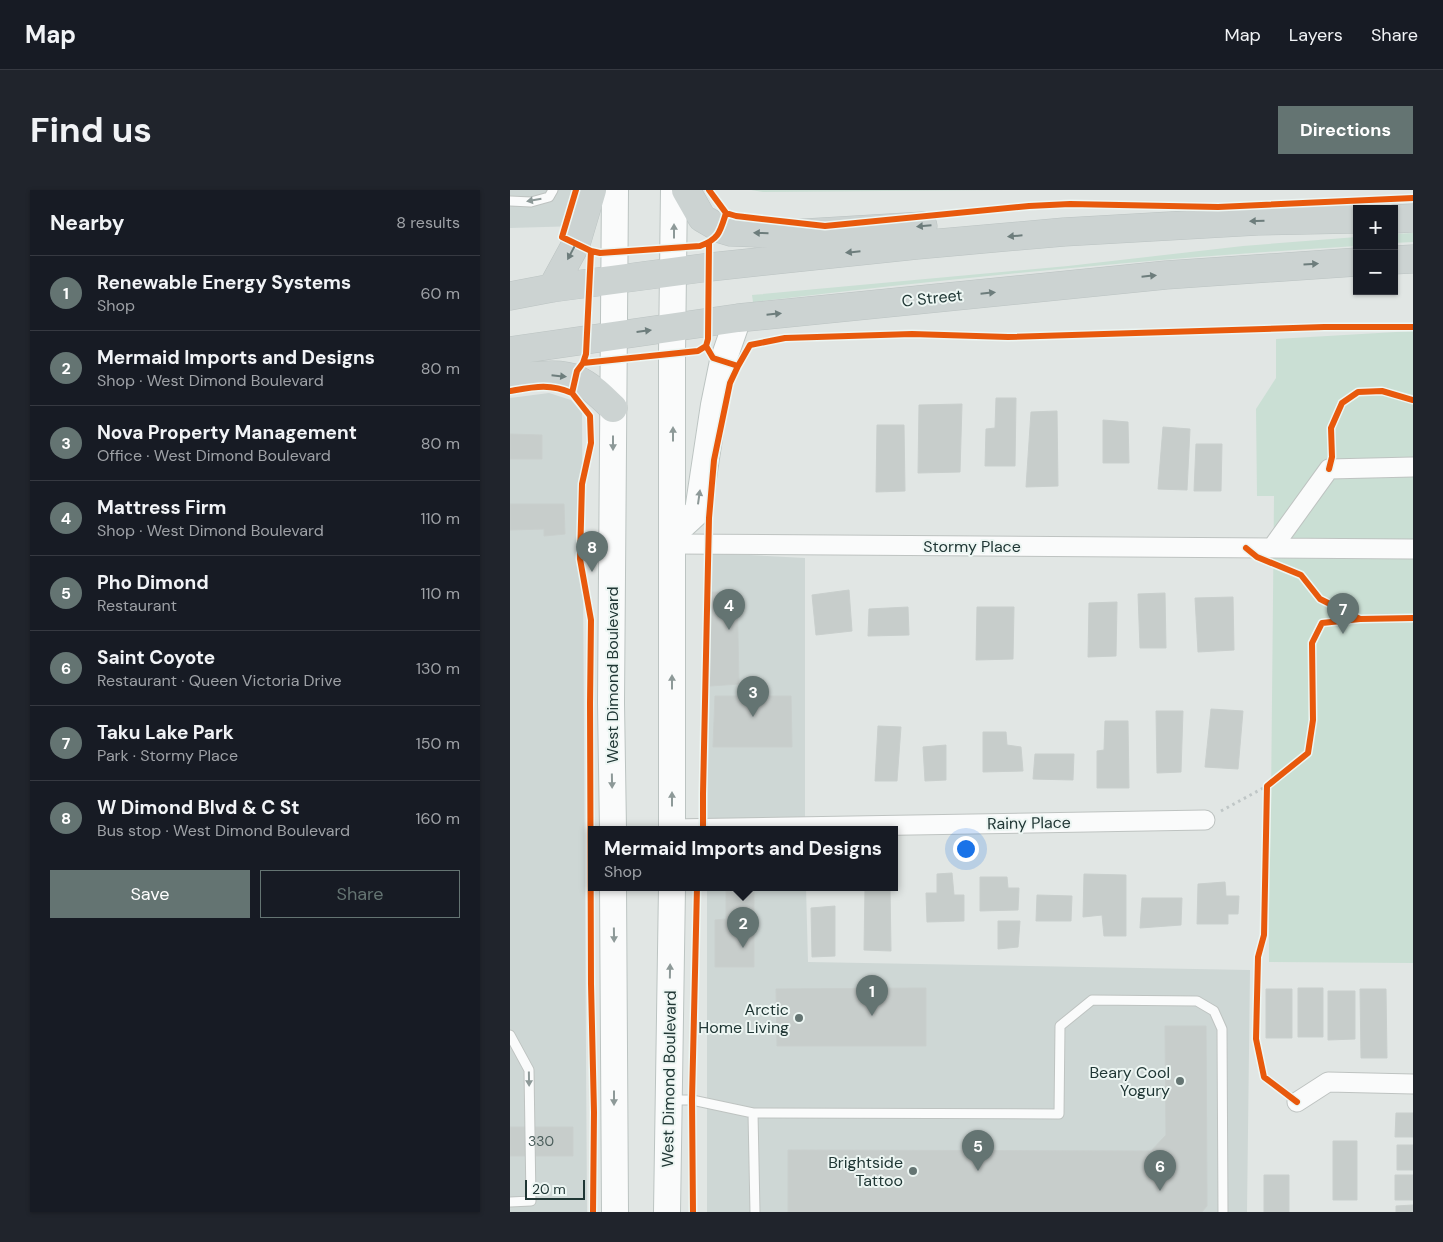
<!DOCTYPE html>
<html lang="en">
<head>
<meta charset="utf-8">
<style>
	body { margin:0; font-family:"DM Sans",sans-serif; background:#20242c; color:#f1f3f6 }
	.controls { position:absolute; right:15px; top:15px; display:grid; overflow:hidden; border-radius:0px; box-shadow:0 1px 4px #0004 }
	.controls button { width:45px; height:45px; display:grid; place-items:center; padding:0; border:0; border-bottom:1px solid #363941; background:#171b24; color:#f1f3f6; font:25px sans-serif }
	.scale { position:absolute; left:15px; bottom:12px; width:60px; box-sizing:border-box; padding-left:5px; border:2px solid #203735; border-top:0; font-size:14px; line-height:18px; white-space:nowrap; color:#203735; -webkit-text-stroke:4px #edf6f3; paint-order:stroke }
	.you { position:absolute; left:455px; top:658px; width:18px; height:18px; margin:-12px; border:4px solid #fff; border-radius:50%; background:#1a73e8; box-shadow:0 0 0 8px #1a73e833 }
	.badge { display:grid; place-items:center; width:32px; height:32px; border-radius:50%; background:#647472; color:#fff; font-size:16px; font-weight:700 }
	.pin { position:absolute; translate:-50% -41px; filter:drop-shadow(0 1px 2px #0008) }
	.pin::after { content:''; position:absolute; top:26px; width:18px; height:15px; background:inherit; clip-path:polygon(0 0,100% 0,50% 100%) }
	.popup { position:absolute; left:78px; top:636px; width:310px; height:65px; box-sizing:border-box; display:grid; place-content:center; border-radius:0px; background:#171b24; filter:drop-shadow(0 1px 4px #0005); font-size:16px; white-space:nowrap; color:#9ea1a6 }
	.popup b { font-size:19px; color:#f1f3f6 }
	.popup::after { content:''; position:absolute; left:50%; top:100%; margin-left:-10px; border:10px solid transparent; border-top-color:#171b24 }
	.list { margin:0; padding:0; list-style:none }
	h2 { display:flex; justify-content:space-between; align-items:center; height:65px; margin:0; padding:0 20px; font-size:21px }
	h2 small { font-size:16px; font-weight:400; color:#9ea1a6 }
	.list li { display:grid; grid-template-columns:32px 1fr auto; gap:15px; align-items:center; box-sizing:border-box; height:75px; padding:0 20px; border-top:1px solid #363941 }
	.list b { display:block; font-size:19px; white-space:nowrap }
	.list p { margin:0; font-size:16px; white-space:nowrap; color:#9ea1a6 }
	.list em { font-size:16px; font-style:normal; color:#9ea1a6 }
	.actions { display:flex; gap:10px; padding:15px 20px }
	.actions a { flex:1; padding:11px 0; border:1px solid #647472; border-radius:0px; text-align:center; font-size:18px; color:#647472 }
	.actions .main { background:#647472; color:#fff }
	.map { position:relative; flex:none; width:903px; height:1022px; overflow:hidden; border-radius:0px }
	header { display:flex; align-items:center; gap:30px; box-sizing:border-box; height:70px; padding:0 25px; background:#171b24; border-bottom:1px solid #363941 }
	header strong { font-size:24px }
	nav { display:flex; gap:28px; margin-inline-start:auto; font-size:18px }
	.intro { display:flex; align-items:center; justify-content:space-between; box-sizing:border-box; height:120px; padding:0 30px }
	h1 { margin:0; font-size:35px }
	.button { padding:12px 22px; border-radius:0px; background:#647472; color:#fff; font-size:18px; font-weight:700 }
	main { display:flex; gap:30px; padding:0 30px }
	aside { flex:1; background:#171b24; border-radius:0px; box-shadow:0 1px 4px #0004 }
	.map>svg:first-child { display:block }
	.built { fill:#ced7d5 }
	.green { fill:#cadfd4 }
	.building { fill:#c7cdcb; stroke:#c9cfcd }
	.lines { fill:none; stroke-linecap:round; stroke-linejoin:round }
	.lane-casing { stroke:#bec3c1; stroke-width:11 }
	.street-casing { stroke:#bec3c1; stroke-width:21 }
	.secondary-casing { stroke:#bcc4c2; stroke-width:28 }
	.primary-casing { stroke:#bbc3c2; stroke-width:29 }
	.path { stroke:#bfc6c6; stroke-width:3; stroke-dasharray:2.5 4; stroke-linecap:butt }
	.lane { stroke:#fafbfb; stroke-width:9 }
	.street { stroke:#fafbfb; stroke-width:19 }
	.secondary { stroke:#fafbfb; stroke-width:26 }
	.primary { stroke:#ccd3d2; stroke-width:28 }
	.cycleway-casing { stroke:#edf6f3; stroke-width:9 }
	.cycleway { stroke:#e8590c; stroke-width:6 }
	.oneway { fill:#8d9998 }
	.oneway2 { fill:#6d7d7c }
	.poi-dot { fill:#647472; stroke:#edf6f3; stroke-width:2 }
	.labels { text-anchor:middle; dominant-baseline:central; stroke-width:4; stroke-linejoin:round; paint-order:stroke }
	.number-label { font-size:14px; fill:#4a5d5b }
	.street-label { font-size:16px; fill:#203735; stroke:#edf6f3 }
	.poi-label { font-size:16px; fill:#203735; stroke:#edf6f3; text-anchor:end }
</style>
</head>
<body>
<header>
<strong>Map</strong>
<nav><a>Map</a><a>Layers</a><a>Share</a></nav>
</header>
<div class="intro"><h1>Find us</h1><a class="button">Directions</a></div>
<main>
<aside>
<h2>Nearby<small>8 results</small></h2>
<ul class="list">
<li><span class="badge">1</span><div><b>Renewable Energy Systems</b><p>Shop</p></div><em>60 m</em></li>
<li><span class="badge">2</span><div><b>Mermaid Imports and Designs</b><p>Shop · West Dimond Boulevard</p></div><em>80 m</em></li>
<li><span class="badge">3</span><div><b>Nova Property Management</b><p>Office · West Dimond Boulevard</p></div><em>80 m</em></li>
<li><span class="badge">4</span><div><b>Mattress Firm</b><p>Shop · West Dimond Boulevard</p></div><em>110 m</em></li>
<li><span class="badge">5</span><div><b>Pho Dimond</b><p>Restaurant</p></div><em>110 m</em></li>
<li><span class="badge">6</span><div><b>Saint Coyote</b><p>Restaurant · Queen Victoria Drive</p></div><em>130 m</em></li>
<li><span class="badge">7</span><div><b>Taku Lake Park</b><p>Park · Stormy Place</p></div><em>150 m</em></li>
<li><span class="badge">8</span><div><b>W Dimond Blvd &amp; C St</b><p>Bus stop · West Dimond Boulevard</p></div><em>160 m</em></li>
</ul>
<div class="actions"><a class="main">Save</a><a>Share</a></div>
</aside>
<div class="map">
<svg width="903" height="1022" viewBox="0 0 903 1022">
	<rect width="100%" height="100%" fill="#e1e6e4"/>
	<path class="built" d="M0,0H69V36L0,38Z
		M39,203L61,210L72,223L77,1022H0V208Z
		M199,363L295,368V639H197Z
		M197,697H296L298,772L740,780L737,1022H197Z"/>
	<path class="green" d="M241,0H495L253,2Z
		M903,43V52L884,53V44Z
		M847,47V56C645,68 444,88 243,112L242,105L558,76L733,56Z
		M903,141V773L759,772V614L761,611L764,306H747L746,219L766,188V149Z"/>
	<path class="building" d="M486,208H506L505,276H475L476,239L485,238Z
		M452,214L450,282L408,283L409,215Z
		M547,221L548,296L516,297L521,222Z
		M593,230L618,232L619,273H593Z
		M367,235H394L395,301L366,302Z
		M653,237L680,239L677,300L648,299Z
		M0,244L32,245V269H0Z
		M686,254H712L711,301H684Z
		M0,314H54L55,344L34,346V339L0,340Z
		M339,400L342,441L306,445L302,405Z
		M201,402H227L229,494L200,496Z
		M655,403L656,458H630L628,404Z
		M723,407L724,460L688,462L685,408Z
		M607,412L606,466L578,467L579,413Z
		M398,417L399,445L358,446L359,419Z
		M467,417H504L503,469L466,470Z
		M205,506H281L282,557H203Z
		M701,519L733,521L728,579L695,577Z
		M646,521H673L671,582L647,583Z
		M595,531H618L619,598H587V561L594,560Z
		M368,536L391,537L387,591H365Z
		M473,542H496L497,555L511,557L513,581L473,582Z
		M436,555V590L415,591L413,557Z
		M525,564H564L563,590L523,589Z
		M442,683L444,705H454V731L417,732L416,703H427V684Z
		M574,684L616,685V746H594L592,725L573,727Z
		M470,687H497L498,698H509L508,720L470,721Z
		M715,692L716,706H729L728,724H718V734H687L688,694Z
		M216,697H244V777H205V730L216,729Z
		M355,697H380L381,761L354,760Z
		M527,705L562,706L561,731H526Z
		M632,708H672L671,735L630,738Z
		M325,716V766L302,767L301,718Z
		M488,731H510L508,757L488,759Z
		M416,798V856H267L266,799Z
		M788,798H813V847H788Z
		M756,799H782V848H756Z
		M850,799H876L877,868H851Z
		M818,801H845V849L818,850Z
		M655,836H696L697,1016L692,1022H278V960L641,961L656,945Z
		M886,923H903V947H885Z
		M0,937H63V966H0Z
		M823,951H847V1010H823Z
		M887,955H903V980H887Z
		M754,985H779V1022H754Z
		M885,985H903V1010H885Z
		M903,1015V1022H886V1016Z"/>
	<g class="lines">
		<g class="lane-casing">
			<path id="lane" d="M0,11L21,12L39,7L43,0
				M0,845L19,880L21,1011L0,1012
				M161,910H182L243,923L549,924L550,836L582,810L687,811L704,821L712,839L713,1022
				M243,923L245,1022"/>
		</g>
		<g class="street-casing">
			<path id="street" d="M162,354L903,359
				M762,358L819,279L903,277
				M162,639L695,630
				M787,912L818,892L903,894"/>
		</g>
		<g class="secondary-casing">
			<path id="secondary" d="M162,345L188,321L204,215L213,171L228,128
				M103,639L101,513L105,0
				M162,639V163L164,0
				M103,697L105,1022
				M157,1022L162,697"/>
		</g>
		<g class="primary-casing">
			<path id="primary" d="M176,0L192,28L211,39L221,42L278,44L413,36
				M884,29L903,28
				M884,70L903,69
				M42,98L66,54L82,0
				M0,106L42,98L200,77L407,55L554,42L748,31L847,29
				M0,161L228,128L656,85L847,72
				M0,188C19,187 49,181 66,189C80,195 92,207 103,218"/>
		</g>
		<path class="path" d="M711,621L757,596"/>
		<use href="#lane" class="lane"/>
		<use href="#street" class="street"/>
		<use href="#secondary" class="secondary"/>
		<use href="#primary" class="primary"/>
		<g class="cycleway-casing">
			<path id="cycleway" d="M66,0L52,47L81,61L90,63L190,56C209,49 210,42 216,23
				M199,0L216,23L226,26L315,36L519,16L560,14L708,17L903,8
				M196,156L203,168L228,176L240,155L275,148L402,144L498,147L814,137H903
				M73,173L76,164L81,61
				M0,201C23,197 40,193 62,203
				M819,279L822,267L821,238L832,213L848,202L872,201L903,210
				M736,358L747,367L791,385L810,409L850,429L903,428
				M193,639V604L199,328L204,270L220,193L228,176
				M787,912L754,887L746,849L748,767L754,745L757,596L798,563L803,530L802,453L812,433L850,429
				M83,1022L84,922L81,794L80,513L81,430L70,369L72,294L81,253L80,226L62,203L67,181L73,173L188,161L196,156L198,149L199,53
				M183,1022L182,910L187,697"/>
		</g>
		<use href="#cycleway" class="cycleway"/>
	</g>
	<defs><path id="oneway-solid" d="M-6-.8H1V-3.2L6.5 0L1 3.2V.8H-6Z" transform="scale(1.25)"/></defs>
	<g class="oneway">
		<use href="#oneway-solid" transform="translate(24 10) rotate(170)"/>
		<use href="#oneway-solid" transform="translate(164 41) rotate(-90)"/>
		<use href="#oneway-solid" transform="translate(163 244) rotate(-90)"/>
		<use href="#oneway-solid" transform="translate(103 253) rotate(90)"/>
		<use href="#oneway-solid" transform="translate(189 307) rotate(-82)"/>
		<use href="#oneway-solid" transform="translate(162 492) rotate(-90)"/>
		<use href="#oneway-solid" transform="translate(102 591) rotate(89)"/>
		<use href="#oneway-solid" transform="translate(162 609) rotate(-90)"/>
		<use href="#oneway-solid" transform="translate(104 745) rotate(89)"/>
		<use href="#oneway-solid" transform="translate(160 781) rotate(-89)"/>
		<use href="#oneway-solid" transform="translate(19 889) rotate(89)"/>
		<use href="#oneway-solid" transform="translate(104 908) rotate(90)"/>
	</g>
	<g class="oneway2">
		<use href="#oneway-solid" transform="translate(747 31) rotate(178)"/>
		<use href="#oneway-solid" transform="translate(414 36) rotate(175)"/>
		<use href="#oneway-solid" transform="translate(251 43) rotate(-178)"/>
		<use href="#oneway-solid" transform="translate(505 46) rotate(175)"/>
		<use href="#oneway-solid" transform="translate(343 62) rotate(174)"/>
		<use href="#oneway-solid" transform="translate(61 63) rotate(118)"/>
		<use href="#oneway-solid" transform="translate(801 74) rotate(-3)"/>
		<use href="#oneway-solid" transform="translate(639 86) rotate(-6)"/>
		<use href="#oneway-solid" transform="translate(478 103) rotate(-6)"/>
		<use href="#oneway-solid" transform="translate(264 124) rotate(-6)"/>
		<use href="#oneway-solid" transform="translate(134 141) rotate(-7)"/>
		<use href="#oneway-solid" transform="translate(49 186) rotate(6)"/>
	</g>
	<g class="poi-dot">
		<circle cx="289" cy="828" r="5"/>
		<circle cx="670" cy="891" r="5"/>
		<circle cx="403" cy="981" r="5"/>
	</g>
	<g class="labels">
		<g class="number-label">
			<text x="31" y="951">330</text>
		</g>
		<g class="street-label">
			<text transform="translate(422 108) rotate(-6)">C Street</text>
			<text x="462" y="356">Stormy Place</text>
			<text transform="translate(102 485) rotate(-90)">West Dimond Boulevard</text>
			<text transform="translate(519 633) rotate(-1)">Rainy Place</text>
			<text transform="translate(159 889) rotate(-89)">West Dimond Boulevard</text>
		</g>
		<g class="poi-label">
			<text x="279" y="819">Arctic<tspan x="279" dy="18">Home Living</tspan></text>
			<text x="660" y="882">Beary Cool<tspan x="660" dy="18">Yogury</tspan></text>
			<text x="393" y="972">Brightside<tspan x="393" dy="18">Tattoo</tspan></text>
		</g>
	</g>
</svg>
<div class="controls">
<button>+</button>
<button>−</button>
</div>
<div class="scale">20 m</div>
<div class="you"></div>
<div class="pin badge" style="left:362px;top:826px">1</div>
<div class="pin badge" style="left:233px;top:758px">2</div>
<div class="popup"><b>Mermaid Imports and Designs</b>Shop</div>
<div class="pin badge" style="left:243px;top:527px">3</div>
<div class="pin badge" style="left:219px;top:440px">4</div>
<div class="pin badge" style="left:468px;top:981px">5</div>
<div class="pin badge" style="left:650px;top:1001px">6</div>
<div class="pin badge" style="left:833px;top:444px">7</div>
<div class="pin badge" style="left:82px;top:382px">8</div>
</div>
</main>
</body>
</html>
